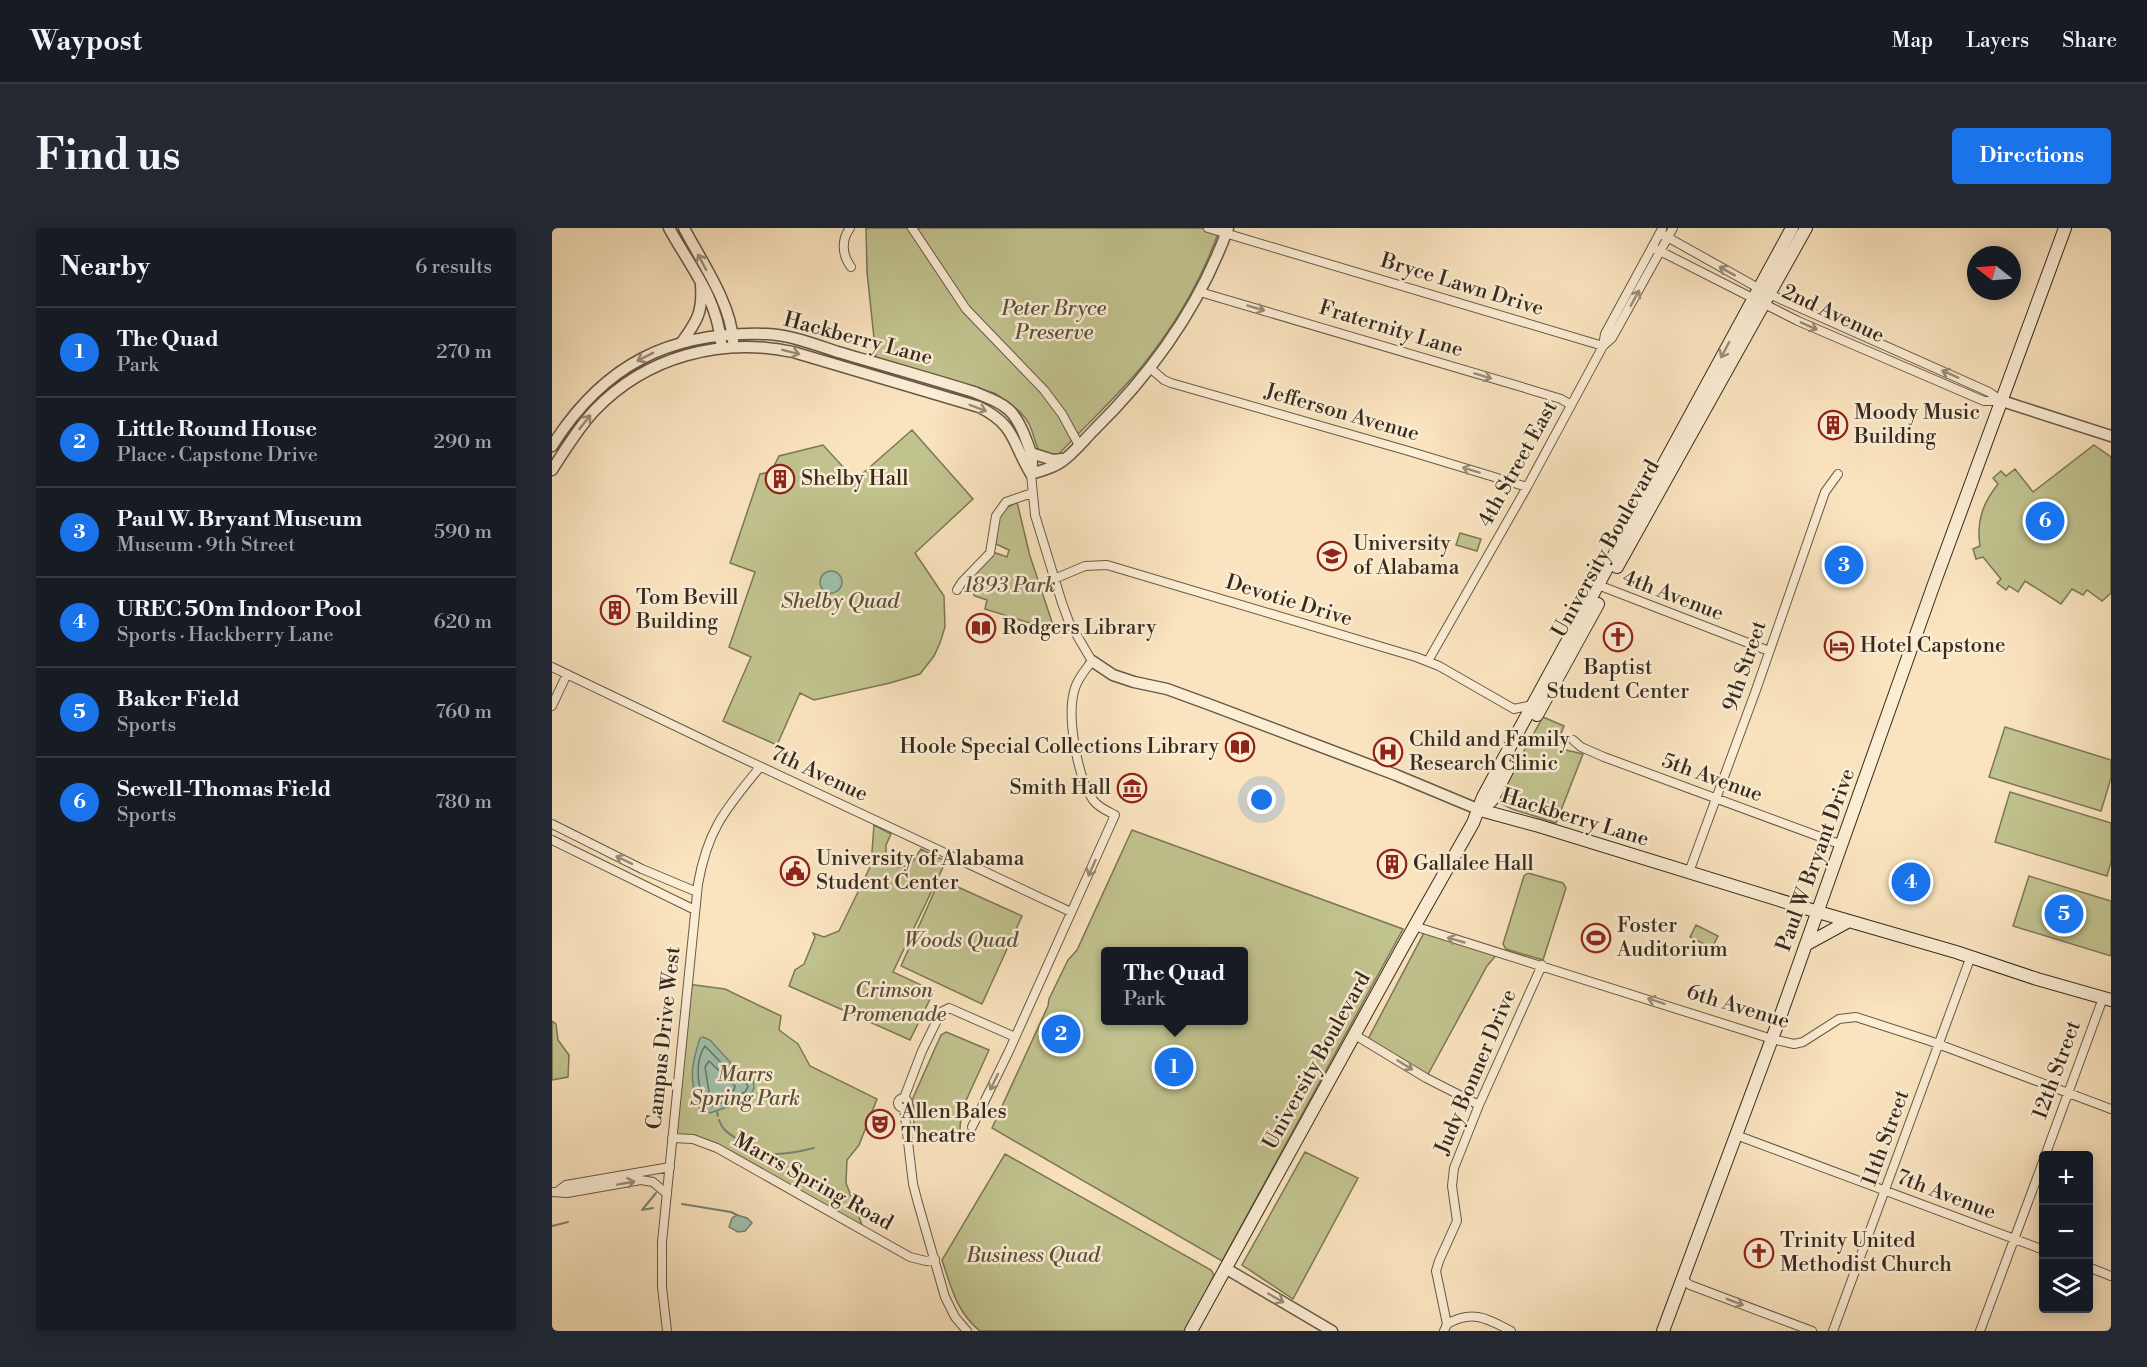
<!DOCTYPE html>
<html lang="en">
<head>
<meta charset="utf-8">
<style>
	body { margin:0; font-family:"Libre Bodoni",serif; background:#242831; color:#f1f3f6 }
	.controls { position:absolute; right:18px; bottom:18px; display:grid; overflow:hidden; border-radius:6px; box-shadow:0 3px 15px #0003 }
	.controls button { width:54px; height:54px; display:grid; place-items:center; padding:0; border:0; border-bottom:2px solid #363941; background:#171b24; color:#f1f3f6; font:30px sans-serif }
	.compass { position:absolute; left:1415px; top:18px; width:54px; height:54px; border-radius:50%; background:#171b24; box-shadow:0 3px 15px #0003; rotate:287deg }
	.you { position:absolute; left:710px; top:572px; width:21px; height:21px; margin:-15px; border:4px solid #fff; border-radius:50%; background:#1a73e8; box-shadow:0 0 0 9px #1a73e833 }
	.badge { display:grid; place-items:center; width:39px; height:39px; border-radius:50%; background:#1a73e8; color:#fff; font-size:20px; font-weight:700 }
	.pin { position:absolute; translate:-50% -50%; border:3px solid #fff; box-shadow:0 2px 6px #0006 }
	.popup { position:absolute; left:549px; top:719px; width:147px; height:78px; box-sizing:border-box; display:grid; place-content:center; border-radius:6px; background:#171b24; filter:drop-shadow(0 2px 4px #0005); font-size:20px; white-space:nowrap; color:#9ea1a6 }
	.popup b { font-size:22px; color:#f1f3f6 }
	.popup::after { content:''; position:absolute; left:50%; top:100%; margin-left:-12px; border:12px solid transparent; border-top-color:#171b24 }
	.list { margin:0; padding:0; list-style:none }
	h2 { display:flex; justify-content:space-between; align-items:center; height:78px; margin:0; padding:0 24px; font-size:26px }
	h2 small { font-size:20px; font-weight:400; color:#9ea1a6 }
	.list li { display:grid; grid-template-columns:39px 1fr auto; gap:18px; align-items:center; box-sizing:border-box; height:90px; padding:0 24px; border-top:2px solid #363941 }
	.list b { display:block; font-size:22px; white-space:nowrap }
	.list p { margin:0; font-size:20px; white-space:nowrap; color:#9ea1a6 }
	.list em { font-size:20px; font-style:normal; color:#9ea1a6 }
	.icon { flex:none; width:33px; height:33px; fill:none; stroke:currentColor; stroke-width:2; stroke-linecap:round; stroke-linejoin:round }
	.map { position:relative; flex:none; width:1559px; height:1103px; overflow:hidden; border-radius:6px }
	header { display:flex; align-items:center; gap:36px; box-sizing:border-box; height:84px; padding:0 30px; background:#171b24; border-bottom:2px solid #363941 }
	header strong { font-size:28px }
	nav { display:flex; gap:33px; margin-inline-start:auto; font-size:21px }
	.intro { display:flex; align-items:center; justify-content:space-between; box-sizing:border-box; height:144px; padding:0 36px }
	h1 { margin:0; font-size:42px }
	.button { padding:15px 27px; border-radius:6px; background:#1a73e8; color:#fff; font-size:21px; font-weight:700 }
	main { display:flex; gap:36px; padding:0 36px }
	aside { flex:1; background:#171b24; border-radius:6px; box-shadow:0 3px 15px #0003 }
	.map>svg:first-child { display:block }
	.green { fill:#c1c38f; stroke:#7c7756; stroke-width:1.5; fill-rule:evenodd }
	.water { fill:#9fbfac; stroke:#758473; stroke-width:1.5 }
	.lines { fill:none; stroke-linecap:round; stroke-linejoin:round }
	.shore { stroke:#6a7564; stroke-width:1.5 }
	.stream { stroke:#758473; stroke-width:2 }
	.minor-casing { stroke:#675946; stroke-width:10 }
	.tertiary-casing { stroke:#675946; stroke-width:13 }
	.secondary-casing { stroke:#362b1d; stroke-width:14 }
	.minor { stroke:#fcedd5; stroke-width:8 }
	.tertiary { stroke:#fcedd5; stroke-width:10 }
	.secondary { stroke:#fcedd5; stroke-width:12 }
	.oneway { stroke:#998c79 }
	.labels { text-anchor:middle; dominant-baseline:central; stroke-width:5; stroke-linejoin:round; paint-order:stroke }
	.street-label { font-size:21px; fill:#362b1d; stroke:#fcedd5 }
	.park-label { font-size:21px; font-style:italic; fill:#59513a; stroke:#fcedd5 }
	.poi-label { font-size:21px; fill:#362b1d; stroke:#fcedd5; text-anchor:start }
</style>
</head>
<body>
<header>
<strong>Waypost</strong>
<nav><a>Map</a><a>Layers</a><a>Share</a></nav>
</header>
<div class="intro"><h1>Find us</h1><a class="button">Directions</a></div>
<main>
<aside>
<h2>Nearby<small>6 results</small></h2>
<ul class="list">
<li><span class="badge">1</span><div><b>The Quad</b><p>Park</p></div><em>270 m</em></li>
<li><span class="badge">2</span><div><b>Little Round House</b><p>Place · Capstone Drive</p></div><em>290 m</em></li>
<li><span class="badge">3</span><div><b>Paul W. Bryant Museum</b><p>Museum · 9th Street</p></div><em>590 m</em></li>
<li><span class="badge">4</span><div><b>UREC 50m Indoor Pool</b><p>Sports · Hackberry Lane</p></div><em>620 m</em></li>
<li><span class="badge">5</span><div><b>Baker Field</b><p>Sports</p></div><em>760 m</em></li>
<li><span class="badge">6</span><div><b>Sewell-Thomas Field</b><p>Sports</p></div><em>780 m</em></li>
</ul>
</aside>
<div class="map">
<svg width="1559" height="1103" viewBox="0 0 1559 1103">
	<rect width="100%" height="100%" fill="#fae4bf"/>
	<filter id="stains"><feTurbulence type="fractalNoise" baseFrequency=".00333" numOctaves="4"/><feColorMatrix values="0 0 0 0 .2 0 0 0 0 .09 0 0 0 0 .02 0 0 0 .5 -.17"/></filter>
	<radialGradient id="worn" r=".72"><stop offset=".6" stop-color="#630" stop-opacity="0"/><stop offset="1" stop-color="#630" stop-opacity=".3"/></radialGradient>
	<path class="green" d="M314,0H668C651,49 623,97 591,137C565,169 533,198 505,228L488,225C483,216 482,207 478,198C471,183 455,173 442,165L324,129L315,44Z
		M360,202L421,271L363,325L392,368L393,399L388,415L382,428L368,446L338,455L262,472L248,465L225,517L171,493L199,429L177,419L203,344L178,335L208,246L219,244L227,228L271,217L303,252Z
		M1542,217L1559,229V365L1550,373L1535,362L1531,367L1520,361L1509,376L1473,353L1466,364L1457,358L1454,362L1445,355L1449,351L1431,329L1424,331L1421,321L1428,318C1424,293 1431,275 1446,256L1441,250L1449,243L1454,248L1463,241L1481,264Z
		M465,274L478,328L502,400L481,396L433,381L435,372L423,368L417,361C416,348 433,336 441,324L455,329L457,322L444,316L446,291L452,281Z
		M908,305L929,311L925,323L904,317Z
		M991,489L1012,498L1007,511L1010,521L1031,526L1004,595L960,581L944,573Z
		M1453,499L1559,532V550L1549,583L1437,549Z
		M1458,564L1559,595V634L1555,648L1443,614Z
		M322,597L339,606L334,617V626L330,629C336,640 348,641 359,636L369,621L394,633L341,744L382,763L358,812L237,758L243,742L252,736L263,709L261,705L272,709L287,703L319,637Z
		M580,602L851,701L670,1033L440,900L496,778L497,771L516,732L525,722ZM553,724H691V792H553Z
		M976,645L1011,655L1014,660L991,732L954,721L951,716L972,648Z
		M1477,648L1559,673V728L1461,698Z
		M388,651L470,688L430,776L349,738Z
		M1144,697L1166,708L1160,720L1138,709Z
		M873,703L947,724L935,738L874,850L815,813Z
		M135,756L173,761L229,788L227,802L246,816L258,838L325,871L307,917L295,932L294,955L312,1002L165,920L120,910Z
		M0,793L4,796L6,812L17,827L16,849L0,852Z
		M394,804L437,822L412,877C411,887 407,894 408,904C390,911 379,908 362,900L361,870L389,807Z
		M753,924L806,950L741,1071L690,1037Z
		M453,926L659,1042L662,1047L648,1077L634,1103H428C405,1085 399,1059 390,1032Z"/>
	<path class="water" d="M268 354a11 11 0 1 1 22 0a11 11 0 1 1-22 0Z
		M151,809L158,812L187,844L201,851L202,860L198,868L190,874L158,885L147,879C137,851 139,838 148,810Z
		M185,987L195,990L200,995L193,1003L186,1004L177,999L180,990Z"/>
	<g class="lines">
		<path class="shore" d="M153,818L183,849L195,856L196,859L193,864L163,878H158L152,875C146,858 142,833 153,818Z
			M157,833L183,858L182,862L162,870H158L153,839Z"/>
		<path class="stream" d="M165,884L166,888
			M167,892C170,901 175,904 182,909C210,931 229,928 262,920
			M130,976L179,984L185,987
			M90,982L104,965
			M90,982L101,980
			M0,998L16,994"/>
		<g class="minor-casing">
			<path id="minor" d="M298,0C289,12 290,27 299,39
				M360,0L414,81L492,162L510,186L527,217
				M656,0L1051,118
				M1108,5L1217,66L1437,164L1450,173
				M1100,19L1246,93L1432,173H1450
				M648,64L973,160L1009,171L1019,177
				M1051,118L1053,106L1110,1
				M598,140L612,152L619,155L853,222L975,259
				M502,351L533,338L555,337L864,429L887,438L962,481L980,477
				M1046,357L1217,423
				M405,362L410,354L438,325L444,288L454,274L480,265
				M876,433L975,259L1051,118L1060,110L1121,0
				M0,439L169,520L519,684
				M0,478L15,446
				M1021,512L1029,519L1052,529L1290,617
				M0,596L90,641L145,664
				M0,612L143,682
				M1137,644L1204,462L1273,264L1286,246
				M862,698L1220,811L1242,816L1251,814L1287,791L1304,789L1378,813L1559,881
				M803,807L874,850L927,877
				M346 875a5 5 0 1 1 10 0a5 5 0 1 1-10 0Z
				M352,870L370,823L389,784L397,780L463,809
				M352,880L361,956L366,975L393,1069L403,1089L415,1103
				M420,899L457,823L563,587C555,583 546,579 541,572C525,548 514,487 523,460C526,450 534,441 540,433L517,394L510,375L483,287L479,246
				M1184,907L1492,1022
				M120,910L141,911L165,920L358,1029L374,1033L383,1031
				M1493,928L1551,770
				M6,963L14,957L118,939
				M0,964L15,965L89,952L101,954L115,966
				M1536,1039L1559,1048
				M1130,1051L1138,1057L1260,1103
				M895,1096C921,1081 936,1091 959,1103
				M115,1103L110,1059V1014L146,656C156,600 174,581 208,539
				M892,1103L895,1096L884,1043L887,1033L905,993L900,958L902,940L927,877L990,737
				M1281,1103L1419,728
				M1428,1103L1492,931"/>
		</g>
		<g class="tertiary-casing">
			<path id="tertiary" d="M117,0C139,40 164,68 169,114
				M132,0C149,33 179,75 181,113
				M130,114C145,93 151,84 149,57
				M1450,173L1559,208
				M0,218C52,136 118,103 215,106C239,107 264,117 286,124C331,137 377,150 422,164C454,177 463,180 475,214C480,226 481,233 479,246
				M479,225L501,232L510,231
				M0,242C13,222 26,200 43,182C95,128 169,109 241,124L427,179C464,197 460,215 479,246
				M479,246C488,243 501,240 509,234C521,226 531,213 542,202C600,145 648,78 676,0
				M540,433L561,447L582,454L615,461L656,476L844,547L928,582
				M673,1040L780,1103"/>
		</g>
		<g class="secondary-casing">
			<path id="secondary" d="M1065,339L1254,0
				M985,487L1046,376
				M929,581L940,572L957,539
				M928,582L987,598L1266,684L1404,724L1485,751L1559,772
				M1255,716L1297,693
				M639,1103L853,715L921,595L931,569L967,502L1240,0
				M1111,1103L1227,792L1382,356L1513,0"/>
		</g>
		<use href="#minor" class="minor"/>
		<use href="#tertiary" class="tertiary"/>
		<use href="#secondary" class="secondary"/>
	</g>
	<defs><path id="oneway-shaft" d="M-6 0H5M1.5-3L5.5 0L1.5 3" fill="none" stroke-width="1.6" stroke-linecap="round" stroke-linejoin="round" transform="scale(1.5)"/></defs>
	<g class="oneway">
		<use href="#oneway-shaft" transform="translate(150 34) rotate(-118)"/>
		<use href="#oneway-shaft" transform="translate(1175 43) rotate(-151)"/>
		<use href="#oneway-shaft" transform="translate(1083 70) rotate(-61)"/>
		<use href="#oneway-shaft" transform="translate(704 80) rotate(16)"/>
		<use href="#oneway-shaft" transform="translate(1257 98) rotate(24)"/>
		<use href="#oneway-shaft" transform="translate(1173 122) rotate(118)"/>
		<use href="#oneway-shaft" transform="translate(239 124) rotate(14)"/>
		<use href="#oneway-shaft" transform="translate(93 129) rotate(153)"/>
		<use href="#oneway-shaft" transform="translate(1398 146) rotate(-156)"/>
		<use href="#oneway-shaft" transform="translate(931 148) rotate(17)"/>
		<use href="#oneway-shaft" transform="translate(426 180) rotate(21)"/>
		<use href="#oneway-shaft" transform="translate(33 194) rotate(-52)"/>
		<use href="#oneway-shaft" transform="translate(919 242) rotate(-163)"/>
		<use href="#oneway-shaft" transform="translate(72 632) rotate(-154)"/>
		<use href="#oneway-shaft" transform="translate(540 640) rotate(114)"/>
		<use href="#oneway-shaft" transform="translate(904 712) rotate(-164)"/>
		<use href="#oneway-shaft" transform="translate(1104 773) rotate(-162)"/>
		<use href="#oneway-shaft" transform="translate(853 837) rotate(32)"/>
		<use href="#oneway-shaft" transform="translate(442 854) rotate(116)"/>
		<use href="#oneway-shaft" transform="translate(74 955) rotate(-10)"/>
		<use href="#oneway-shaft" transform="translate(724 1070) rotate(30)"/>
		<use href="#oneway-shaft" transform="translate(1183 1074) rotate(21)"/>
	</g>
	<defs>
		<g id="building-ring" transform="scale(1.5)"><circle r="9.5" fill="#fcedd5" stroke="#8f2418" stroke-width="1.5"/><path d="M-4-6H4V6H1V3H-1V6H-4ZM-2.5-4.3h1.7v1.8h-1.7ZM.8-4.3h1.7v1.8H.8ZM-2.5-1h1.7V.8h-1.7ZM.8-1h1.7V.8H.8Z" fill="#8f2418"/></g>
		<g id="university-ring" transform="scale(1.5)"><circle r="9.5" fill="#fcedd5" stroke="#8f2418" stroke-width="1.5"/><path d="M0-5L7-2L0 1L-7-2ZM-4 1L0 2.5L4 1V4Q0 6-4 4Z" fill="#8f2418"/></g>
		<g id="library-ring" transform="scale(1.5)"><circle r="9.5" fill="#fcedd5" stroke="#8f2418" stroke-width="1.5"/><path d="M-6-4Q-3-5.5-.7-3.5V5Q-3 3-6 4ZM6-4Q3-5.5 .7-3.5V5Q3 3 6 4Z" fill="#8f2418"/></g>
		<g id="church-ring" transform="scale(1.5)"><circle r="9.5" fill="#fcedd5" stroke="#8f2418" stroke-width="1.5"/><path d="M-1.2-6h2.4v3.5h3.3v2.4h-3.3V6h-2.4V-.1h-3.3v-2.4h3.3Z" fill="#8f2418"/></g>
		<g id="hotel-ring" transform="scale(1.5)"><circle r="9.5" fill="#fcedd5" stroke="#8f2418" stroke-width="1.5"/><path d="M-6-4.5h1.5V1H6V5H4.5V3h-9V5H-6ZM-4 0a1.8 1.8 0 1 1 3.6 0ZM.5 0V-2.5h3Q6-2.5 6 0Z" fill="#8f2418"/></g>
		<g id="hospital-ring" transform="scale(1.5)"><circle r="9.5" fill="#fcedd5" stroke="#8f2418" stroke-width="1.5"/><path d="M-5-5h3v3.5h4V-5h3V5h-3V1.5h-4V5h-3Z" fill="#8f2418"/></g>
		<g id="museum-ring" transform="scale(1.5)"><circle r="9.5" fill="#fcedd5" stroke="#8f2418" stroke-width="1.5"/><path d="M0-6L6-3V-2H-6V-3ZM-5-1h2V3h-2ZM-1-1h2V3h-2ZM3-1h2V3H3ZM-6 4H6V6H-6Z" fill="#8f2418"/></g>
		<g id="civic-ring" transform="scale(1.5)"><circle r="9.5" fill="#fcedd5" stroke="#8f2418" stroke-width="1.5"/><path d="M-.6-6.5H3V-4.5H.6V-3L4-1V1h2V6H-6V1h2V-1L-.6-3ZM-1.2 2.5V6h2.4V2.5Z" fill="#8f2418"/></g>
		<g id="stadium-ring" transform="scale(1.5)"><circle r="9.5" fill="#fcedd5" stroke="#8f2418" stroke-width="1.5"/><path d="M0-5a6.5 5 0 1 0 0 10a6.5 5 0 1 0 0-10ZM-3.5-1.8h7v3.6h-7Z" fill="#8f2418"/></g>
		<g id="theatre-ring" transform="scale(1.5)"><circle r="9.5" fill="#fcedd5" stroke="#8f2418" stroke-width="1.5"/><path d="M-5-5.5Q0-4 5-5.5V0Q5 5 0 6Q-5 5-5 0ZM-3.3-2.5H-1v1.5H-3.3ZM1-2.5H3.3v1.5H1ZM-2.8 1Q0 5.5 2.8 1Z" fill="#8f2418"/></g>
	</defs>
	<g fill-rule="evenodd">
		<use href="#building-ring" x="1281" y="197"/>
		<use href="#building-ring" x="228" y="251"/>
		<use href="#university-ring" x="780" y="328"/>
		<use href="#building-ring" x="63" y="382"/>
		<use href="#library-ring" x="429" y="400"/>
		<use href="#church-ring" x="1066" y="409"/>
		<use href="#hotel-ring" x="1287" y="418"/>
		<use href="#library-ring" x="688" y="519"/>
		<use href="#hospital-ring" x="836" y="524"/>
		<use href="#museum-ring" x="580" y="560"/>
		<use href="#building-ring" x="840" y="636"/>
		<use href="#civic-ring" x="243" y="643"/>
		<use href="#stadium-ring" x="1044" y="710"/>
		<use href="#theatre-ring" x="328" y="896"/>
		<use href="#church-ring" x="1207" y="1025"/>
	</g>
	<g class="labels">
		<g class="street-label">
			<text transform="translate(910 57) rotate(17)">Bryce Lawn Drive</text>
			<text transform="translate(1281 86) rotate(25)">2nd Avenue</text>
			<text transform="translate(839 101) rotate(17)">Fraternity Lane</text>
			<text transform="translate(306 111) rotate(15)">Hackberry Lane</text>
			<text transform="translate(790 185) rotate(16)">Jefferson Avenue</text>
			<text transform="translate(966 236) rotate(-61)">4th Street East</text>
			<text transform="translate(1054 321) rotate(-61)">University Boulevard</text>
			<text transform="translate(1121 368) rotate(21)">4th Avenue</text>
			<text transform="translate(737 373) rotate(17)">Devotie Drive</text>
			<text transform="translate(1193 438) rotate(-71)">9th Street</text>
			<text transform="translate(267 546) rotate(25)">7th Avenue</text>
			<text transform="translate(1160 550) rotate(20)">5th Avenue</text>
			<text transform="translate(1023 590) rotate(17)">Hackberry Lane</text>
			<text transform="translate(1264 632) rotate(-70)">Paul W Bryant Drive</text>
			<text transform="translate(1186 779) rotate(17)">6th Avenue</text>
			<text transform="translate(112 810) rotate(-84)">Campus Drive West</text>
			<text transform="translate(765 833) rotate(-61)">University Boulevard</text>
			<text transform="translate(1505 842) rotate(-70)">12th Street</text>
			<text transform="translate(924 844) rotate(-67)">Judy Bonner Drive</text>
			<text transform="translate(1334 910) rotate(-70)">11th Street</text>
			<text transform="translate(261 954) rotate(29)">Marrs Spring Road</text>
			<text transform="translate(1394 967) rotate(21)">7th Avenue</text>
		</g>
		<g class="park-label">
			<text x="502" y="81">Peter Bryce<tspan x="502" dy="24">Preserve</tspan></text>
			<text x="458" y="358">1893 Park</text>
			<text x="288" y="374">Shelby Quad</text>
			<text x="409" y="713">Woods Quad</text>
			<text x="342" y="763">Crimson<tspan x="342" dy="24">Promenade</tspan></text>
			<text x="193" y="847">Marrs<tspan x="193" dy="24">Spring Park</tspan></text>
			<text x="481" y="1028">Business Quad</text>
		</g>
		<g class="poi-label">
			<text x="1302" y="185">Moody Music<tspan x="1302" dy="24">Building</tspan></text>
			<text x="249" y="251">Shelby Hall</text>
			<text x="801" y="316">University<tspan x="801" dy="24">of Alabama</tspan></text>
			<text x="84" y="370">Tom Bevill<tspan x="84" dy="24">Building</tspan></text>
			<text x="450" y="400">Rodgers Library</text>
			<text x="1308" y="418">Hotel Capstone</text>
			<text x="1066" y="440" text-anchor="middle">Baptist<tspan x="1066" dy="24">Student Center</tspan></text>
			<text x="857" y="512">Child and Family<tspan x="857" dy="24">Research Clinic</tspan></text>
			<text x="667" y="519" text-anchor="end">Hoole Special Collections Library</text>
			<text x="559" y="560" text-anchor="end">Smith Hall</text>
			<text x="264" y="631">University of Alabama<tspan x="264" dy="24">Student Center</tspan></text>
			<text x="861" y="636">Gallalee Hall</text>
			<text x="1065" y="698">Foster<tspan x="1065" dy="24">Auditorium</tspan></text>
			<text x="349" y="884">Allen Bales<tspan x="349" dy="24">Theatre</tspan></text>
			<text x="1228" y="1013">Trinity United<tspan x="1228" dy="24">Methodist Church</tspan></text>
		</g>
	</g>
	<rect width="100%" height="100%" filter="url(#stains)"/>
	<rect width="100%" height="100%" fill="url(#worn)"/>
</svg>
<div class="controls">
<button>+</button>
<button>−</button>
<button><svg class="icon" aria-label="layers" viewBox="0 0 24 24"><path d="M12 4l9 5-9 5-9-5zM3 14l9 5 9-5"/></svg></button>
</div>
<svg class="compass" viewBox="-18 -18 36 36"><path d="M0-13l5 13h-10z" fill="#e53935"/><path d="M0 13l5-13h-10z" fill="#9ea1a6"/></svg>
<div class="you"></div>
<div class="pin badge" style="left:622px;top:839px">1</div>
<div class="popup"><b>The Quad</b>Park</div>
<div class="pin badge" style="left:509px;top:806px">2</div>
<div class="pin badge" style="left:1292px;top:337px">3</div>
<div class="pin badge" style="left:1359px;top:654px">4</div>
<div class="pin badge" style="left:1512px;top:686px">5</div>
<div class="pin badge" style="left:1493px;top:293px">6</div>
</div>
</main>
</body>
</html>
